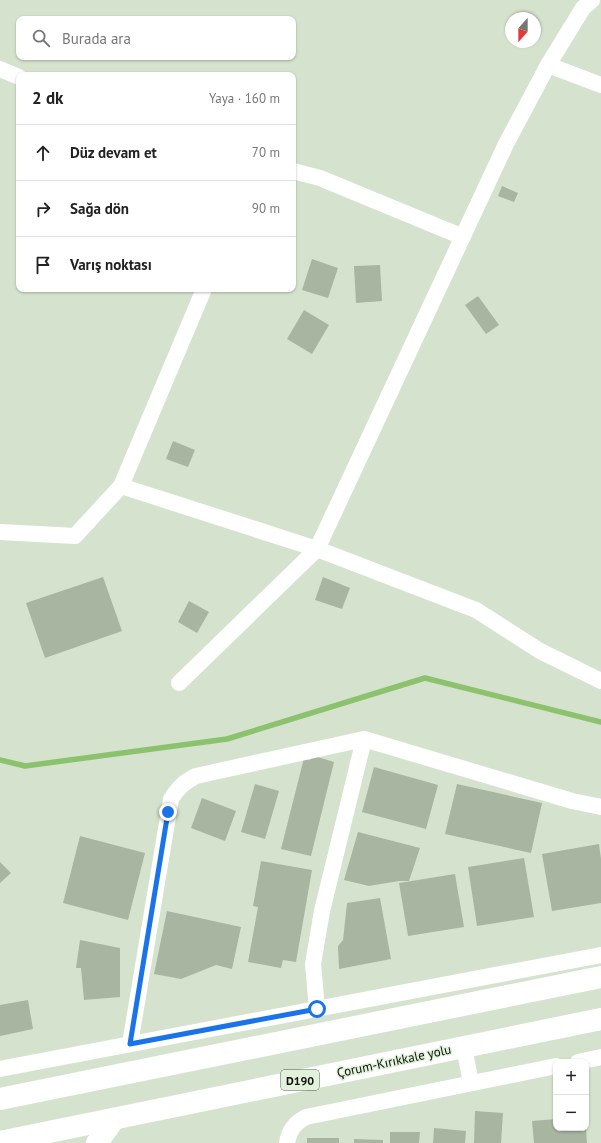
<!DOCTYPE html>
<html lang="tr">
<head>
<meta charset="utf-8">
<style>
	body { margin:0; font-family:"PT Sans",sans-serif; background:#f2f2f2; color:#222 }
	.controls { position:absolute; right:12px; bottom:12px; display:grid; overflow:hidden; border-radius:8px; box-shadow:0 1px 3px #0004 }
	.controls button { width:36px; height:36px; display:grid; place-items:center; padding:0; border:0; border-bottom:1px solid #e0e0e0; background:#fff; color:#222; font:20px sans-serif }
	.compass { position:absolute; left:505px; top:12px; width:36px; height:36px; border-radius:50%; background:#fff; box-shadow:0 1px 3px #0004; rotate:201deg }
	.stop { position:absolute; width:12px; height:12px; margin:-9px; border:3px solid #1a73e8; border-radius:50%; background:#fff }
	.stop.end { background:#1a73e8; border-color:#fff; box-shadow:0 1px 4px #0008 }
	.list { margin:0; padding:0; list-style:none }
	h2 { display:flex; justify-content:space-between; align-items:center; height:52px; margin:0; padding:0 16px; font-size:17px }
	h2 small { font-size:13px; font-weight:400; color:#767676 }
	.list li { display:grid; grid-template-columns:26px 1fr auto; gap:12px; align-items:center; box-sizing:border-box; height:56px; padding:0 16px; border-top:1px solid #e0e0e0 }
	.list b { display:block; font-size:15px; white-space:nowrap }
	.list em { font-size:13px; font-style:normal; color:#767676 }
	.icon { flex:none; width:22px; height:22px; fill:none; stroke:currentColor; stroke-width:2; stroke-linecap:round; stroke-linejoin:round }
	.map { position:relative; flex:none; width:601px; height:1143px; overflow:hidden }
	.search { position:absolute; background:#fff; box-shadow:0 1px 3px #0004; left:16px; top:16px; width:280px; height:44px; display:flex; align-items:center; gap:10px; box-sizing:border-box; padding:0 14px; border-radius:8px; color:#767676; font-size:15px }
	.panel { position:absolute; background:#fff; box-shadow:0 1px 3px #0004; left:16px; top:72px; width:280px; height:220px; border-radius:8px }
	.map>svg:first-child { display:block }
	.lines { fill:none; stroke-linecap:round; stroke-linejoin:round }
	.stream { stroke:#8cc26d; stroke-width:5.5 }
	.building { fill:#a8b5a1 }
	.street { stroke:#fff; stroke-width:16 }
	.secondary { stroke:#fff; stroke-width:22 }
	.highway { stroke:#fff; stroke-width:22 }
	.route { stroke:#1a73e8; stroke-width:5 }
	.labels { text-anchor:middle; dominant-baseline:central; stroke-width:3; stroke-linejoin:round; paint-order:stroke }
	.shield { fill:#e2f1db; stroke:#4e564b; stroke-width:1 }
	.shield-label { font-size:12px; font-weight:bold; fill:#0f140d }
	.street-label { font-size:13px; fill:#0f140d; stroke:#e2f1db }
</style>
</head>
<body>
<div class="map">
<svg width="601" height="1143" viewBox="0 0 601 1143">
	<rect width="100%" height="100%" fill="#d5e3ce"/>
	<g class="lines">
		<path class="stream" d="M0,760L25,766L227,739L425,678L601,722"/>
	</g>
	<path class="building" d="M502,186L518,193L514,202L498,196Z
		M312,259L338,268L328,298L302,290Z
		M380,265L382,301L356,303L354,266Z
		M478,296L499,325L486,334L465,305Z
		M304,310L329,325L312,354L287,339Z
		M173,441L195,450L188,467L166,459Z
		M103,577L122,631L45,658L26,603Z
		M323,577L350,588L342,609L315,600Z
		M189,601L209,612L197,633L178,622Z
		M311,755L334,762L311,856L281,849L304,758L310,760Z
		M374,767L438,785L426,829L362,812Z
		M255,784L279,791L265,839L241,832Z
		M457,784L542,803L531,853L445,834Z
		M202,798L236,811L225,841L191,828Z
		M358,832L420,848L409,881H399L369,886L344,880Z
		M80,836L145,853L128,920L63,903Z
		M599,844L601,859V903L552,911L542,854Z
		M524,858L534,917L477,926L468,867Z
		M261,861L312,870L296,962L283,960L281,968L248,962L258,907L253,906Z
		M0,862L11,873L0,883Z
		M455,874L464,927L408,936L399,883Z
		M380,898L391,959L339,969L338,946L343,940L347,903Z
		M167,911L241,927L232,969L216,965L181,979L154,974Z
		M80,940L120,948V997L84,1000L81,968H76Z
		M28,1000L33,1029L0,1036V1005Z
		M475,1111L503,1113L501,1143H474Z
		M556,1119V1128H586L587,1143H534L532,1121Z
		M434,1128L466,1131L465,1143H433Z
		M390,1132H420L419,1143H390Z
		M307,1138H339V1143H307Z
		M354,1139L383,1140V1143H354Z"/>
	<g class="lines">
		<path class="street" d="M548,65L601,85
			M0,69L19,77
			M293,171L320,178L463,237
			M121,486L204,289
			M0,532L75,536L121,486L317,549L476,610L540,651L601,681
			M179,683L317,549L506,144L548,65L583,8L592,0
			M317,1009L313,964L322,911L364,739
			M130,1044L171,799C178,788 184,782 196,776L364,739L572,801L601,807
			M464,1047L471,1083
			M578,1062L601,1057
			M0,1069L601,955
			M287,1143C289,1130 295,1123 306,1117L556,1066"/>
		<path class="secondary" d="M97,1143L114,1119"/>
		<path class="highway" d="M0,1099L601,977
			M0,1142L601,1019"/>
	</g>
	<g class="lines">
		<path class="route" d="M168,812L130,1044L317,1009"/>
	</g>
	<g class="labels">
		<rect class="shield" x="281" y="1070" width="38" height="20" rx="3"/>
		<g class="shield-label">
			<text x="300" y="1080">D190</text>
		</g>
		<g class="street-label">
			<text transform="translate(394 1061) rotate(-12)">Çorum-Kırıkkale yolu</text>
		</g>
	</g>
</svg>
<div class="controls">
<button>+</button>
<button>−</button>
</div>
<svg class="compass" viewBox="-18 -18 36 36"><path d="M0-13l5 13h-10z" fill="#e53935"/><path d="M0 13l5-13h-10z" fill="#767676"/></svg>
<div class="stop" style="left:317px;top:1009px"></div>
<div class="stop end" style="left:168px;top:812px"></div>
<div class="search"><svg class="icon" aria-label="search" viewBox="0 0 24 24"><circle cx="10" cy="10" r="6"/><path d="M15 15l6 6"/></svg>Burada ara</div>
<section class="panel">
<h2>2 dk<small>Yaya · 160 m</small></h2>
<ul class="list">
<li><svg class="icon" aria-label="ahead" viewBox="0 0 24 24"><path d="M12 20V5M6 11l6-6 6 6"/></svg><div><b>Düz devam et</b></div><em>70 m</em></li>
<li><svg class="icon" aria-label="right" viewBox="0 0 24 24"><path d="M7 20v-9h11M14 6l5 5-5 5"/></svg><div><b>Sağa dön</b></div><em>90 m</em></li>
<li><svg class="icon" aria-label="arrive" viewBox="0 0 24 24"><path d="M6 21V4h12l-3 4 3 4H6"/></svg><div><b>Varış noktası</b></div></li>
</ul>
</section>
</div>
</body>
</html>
